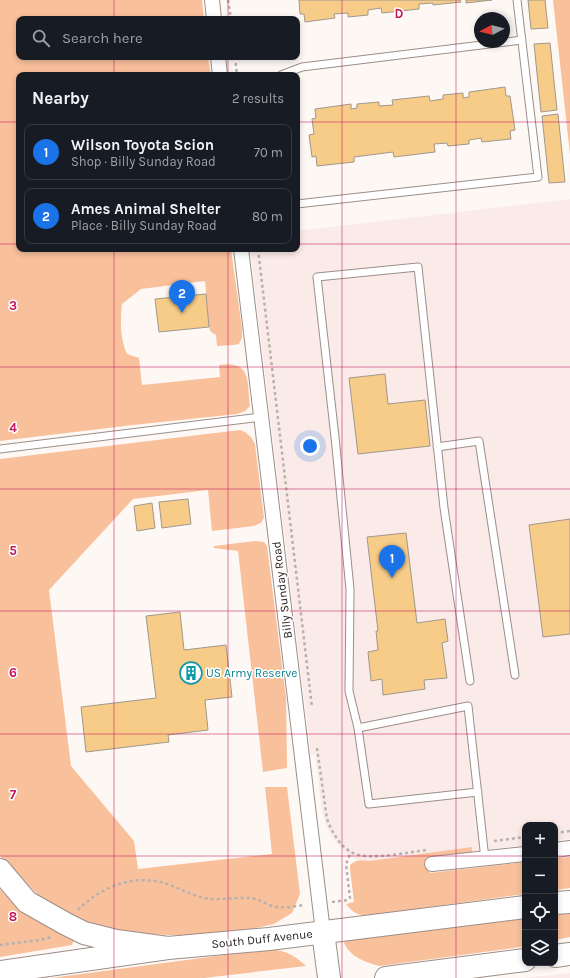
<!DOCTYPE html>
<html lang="en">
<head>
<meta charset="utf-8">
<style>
	body { margin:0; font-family:Karla,sans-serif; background:#242831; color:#f1f3f6 }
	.controls { position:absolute; right:12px; bottom:12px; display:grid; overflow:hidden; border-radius:8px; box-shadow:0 2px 6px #0003 }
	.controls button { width:36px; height:36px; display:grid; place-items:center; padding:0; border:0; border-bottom:1px solid #363941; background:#171b24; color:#f1f3f6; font:20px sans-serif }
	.compass { position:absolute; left:474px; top:12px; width:36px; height:36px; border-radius:50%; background:#171b24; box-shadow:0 2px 6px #0003; rotate:263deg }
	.you { position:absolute; left:310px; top:446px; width:14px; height:14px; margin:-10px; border:3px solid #fff; border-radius:50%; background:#1a73e8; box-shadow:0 0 0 6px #1a73e833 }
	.badge { display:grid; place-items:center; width:26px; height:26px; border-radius:50%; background:#1a73e8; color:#fff; font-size:13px; font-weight:700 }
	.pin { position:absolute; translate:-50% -33px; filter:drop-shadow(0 1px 2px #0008) }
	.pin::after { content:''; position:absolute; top:21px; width:14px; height:12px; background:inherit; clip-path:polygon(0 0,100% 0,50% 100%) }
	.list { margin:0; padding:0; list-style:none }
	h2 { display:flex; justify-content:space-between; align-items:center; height:52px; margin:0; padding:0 16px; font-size:17px }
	h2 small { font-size:13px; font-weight:400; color:#9ea1a6 }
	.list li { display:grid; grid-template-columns:26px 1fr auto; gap:12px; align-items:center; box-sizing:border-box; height:56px; margin:0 8px 8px; padding:0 8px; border:1px solid #363941; border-radius:8px }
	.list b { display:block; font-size:15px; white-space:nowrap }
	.list p { margin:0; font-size:13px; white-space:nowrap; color:#9ea1a6 }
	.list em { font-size:13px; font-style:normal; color:#9ea1a6 }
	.icon { flex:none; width:22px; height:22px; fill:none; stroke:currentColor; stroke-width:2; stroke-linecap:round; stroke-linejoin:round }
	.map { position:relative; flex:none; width:570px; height:978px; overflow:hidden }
	.search { position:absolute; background:#171b24; box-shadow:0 2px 6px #0003; left:16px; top:16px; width:284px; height:44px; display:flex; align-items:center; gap:10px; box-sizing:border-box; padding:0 14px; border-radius:8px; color:#9ea1a6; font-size:15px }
	.panel { position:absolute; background:#171b24; box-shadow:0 2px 6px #0003; left:16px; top:72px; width:284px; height:180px; border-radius:8px }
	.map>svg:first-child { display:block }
	.commercial { fill:#fbebe8 }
	.green { fill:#f9c09c }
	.building { fill:#f7cc88; stroke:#a0988c }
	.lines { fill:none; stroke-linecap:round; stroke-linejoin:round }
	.lane-casing { stroke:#9b8e87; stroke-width:9 }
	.street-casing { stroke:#9b8e87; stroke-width:16 }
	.primary-casing { stroke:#9b8e87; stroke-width:24 }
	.highway-casing { stroke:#9b8e87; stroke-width:24 }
	.path { stroke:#b6b1ae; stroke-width:2.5; stroke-dasharray:3 3; stroke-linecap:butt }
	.lane { stroke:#fff; stroke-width:7 }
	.street { stroke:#fff; stroke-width:14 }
	.primary { stroke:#fff; stroke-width:22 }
	.highway { stroke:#fff; stroke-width:22 }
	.grid { fill:none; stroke:#c2185b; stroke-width:1; stroke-opacity:0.55 }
	.labels { text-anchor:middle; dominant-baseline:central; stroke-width:3; stroke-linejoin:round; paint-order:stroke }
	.street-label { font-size:12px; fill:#27221f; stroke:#fff }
	.culture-label { font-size:12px; fill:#0d838f; stroke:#fff; text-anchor:start }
	.grid-label { font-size:13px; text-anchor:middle; font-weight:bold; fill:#c2185b; stroke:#fff; stroke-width:3; stroke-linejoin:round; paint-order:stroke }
</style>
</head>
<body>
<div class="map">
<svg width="570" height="978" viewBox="0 0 570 978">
	<rect width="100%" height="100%" fill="#fef8f5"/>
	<path class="commercial" d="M570,199V839L555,841V825H525V845L472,852V847L369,861L359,860L348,856L330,835L326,825L322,812L315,753L311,756L250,249H297V231Z
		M570,973V978H523Z"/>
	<path class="green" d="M0,0H202L204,19H19V57H208L211,75H19V249H231L242,329V338L239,344L234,345L217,346L216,335L211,332L209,327L205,281L141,289L122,304C120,321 120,338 127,354L139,358L142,385L220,377L219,365C252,360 247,382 250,406L245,411L237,414L133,425L0,441Z
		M553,0H570V154Z
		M240,430C248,433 251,436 255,444L264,518L261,523L254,526L212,531L208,490L133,499L49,590L71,766L134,841L138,869L272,854L265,787H287L300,894L292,913L274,924L247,930L196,936L145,934L113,930L84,921L42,899L0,856V459Z
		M255,541L264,542L267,546L286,698L287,768L263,772L238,551L214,548V546Z
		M472,847V852L428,857L430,873L525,862V894L365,916C356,914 351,911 346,904L354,902L350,869V865C356,859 362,860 369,861Z
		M570,857V888L555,890V858Z
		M0,889L17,907L44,924L74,940L72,945L0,957Z
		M570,912V937L555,940V914Z
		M525,918V946L514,948L380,966C367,963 350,957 344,943L345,941Z
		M269,949C286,951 293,954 306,966L204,978H51Z"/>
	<path class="building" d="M299,0H460L461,2L433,5V3L419,4V9L382,13L381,8L368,10V15L348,17V13L334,14L335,18L305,22L304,14H300Z
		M466,0H492L466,3Z
		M528,0H545L548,28L531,29Z
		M550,43L557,110L541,112L534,44Z
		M505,87L506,96H510L515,130L510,131L511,139L482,142L481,138L469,140V144L448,146L447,143L434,144L435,152L394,157L393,152L354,157V162L317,166L316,156L312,157L309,135L314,134L312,119L316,118L315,109L351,104V109L357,108V104L379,102V106L393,105L392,100L429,96L430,101L443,99V95L463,93V98L469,97V92Z
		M558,114L565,182L549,183L542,116Z
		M206,294L209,327L159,332L155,299Z
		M385,374L388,404L425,400L430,446L358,454L349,378Z
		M188,499L191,524L162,528L159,502Z
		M152,503L155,528L137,531L134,506Z
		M570,519V634L543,637L529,525Z
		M406,533L417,623L445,619L448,641L442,643L447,678L424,680L425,689L383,695L382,679L371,681L368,652L378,650L376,631H378L367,537Z
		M180,612L184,650L226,645L232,697L205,700L208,730L168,735L169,742L86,752L81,707L156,698L146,616Z"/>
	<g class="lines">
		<g class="lane-casing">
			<path id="lane" d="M281,75L302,67L522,40
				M297,204L538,177L517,0
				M437,447L479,441L515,675
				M0,449L261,417
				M358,728L349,691L350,589L335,437L317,277L418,267L444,508L470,681
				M478,792L369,804L358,728L468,706L485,859"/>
		</g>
		<g class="street-casing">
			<path id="street" d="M212,0L214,19
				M218,57L220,75
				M241,249L323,932
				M555,850L570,848
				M432,864L525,854"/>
		</g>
		<g class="primary-casing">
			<path id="primary" d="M555,903L570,902
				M323,932L329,978
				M555,956L570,954
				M0,972L168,948L269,939L525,907
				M386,978L525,960"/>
		</g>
		<g class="highway-casing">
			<path id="highway" d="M0,870L27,902L66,924L84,933L116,941L168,948"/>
		</g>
		<path class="path" d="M228,0L231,19
			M235,57L237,75
			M258,249L312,707
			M317,748L327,819C332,832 340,847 353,853C368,861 409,852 427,850
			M555,833L570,831
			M494,841L525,837
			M332,902L348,900L350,898L346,864L351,852
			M78,910C100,887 135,873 167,884C179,888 191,895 204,898C219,901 234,897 249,898C259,899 264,903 272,906C283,909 295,906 305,905
			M0,945L40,940L51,937"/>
		<use href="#lane" class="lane"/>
		<use href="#street" class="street"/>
		<use href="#primary" class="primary"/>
		<use href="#highway" class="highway"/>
	</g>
	<path class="grid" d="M114,0V19M228,0V19M342,0V978M456,0V978M114,57V75M228,57V75M0,122H19M297,122H570M0,244H19M297,244H570M114,249V978M228,249V978M0,367H570M0,489H570M0,611H570M0,734H570M0,856H525M555,856H570"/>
	<defs>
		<g id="building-ring" transform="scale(1.15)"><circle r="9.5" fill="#fff" stroke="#0f9aa8" stroke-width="1.5"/><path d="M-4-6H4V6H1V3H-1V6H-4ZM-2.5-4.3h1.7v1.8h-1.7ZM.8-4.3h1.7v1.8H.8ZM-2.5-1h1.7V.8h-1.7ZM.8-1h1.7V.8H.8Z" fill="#0f9aa8"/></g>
	</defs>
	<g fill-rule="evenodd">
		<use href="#building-ring" x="191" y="673"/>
	</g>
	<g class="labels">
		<g class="street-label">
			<text transform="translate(282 590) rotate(-97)">Billy Sunday Road</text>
			<text transform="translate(262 939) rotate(-6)">South Duff Avenue</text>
		</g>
		<g class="culture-label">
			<text x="206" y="673">US Army Reserve</text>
		</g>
	</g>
	<g class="grid-label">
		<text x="399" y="18">D</text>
		<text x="13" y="310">3</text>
		<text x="13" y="432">4</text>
		<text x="13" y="555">5</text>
		<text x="13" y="677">6</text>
		<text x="13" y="799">7</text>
		<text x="13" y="921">8</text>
	</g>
</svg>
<div class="controls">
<button>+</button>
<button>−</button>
<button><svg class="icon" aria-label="locate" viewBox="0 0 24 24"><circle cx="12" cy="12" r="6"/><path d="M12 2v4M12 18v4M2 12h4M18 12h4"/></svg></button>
<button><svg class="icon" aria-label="layers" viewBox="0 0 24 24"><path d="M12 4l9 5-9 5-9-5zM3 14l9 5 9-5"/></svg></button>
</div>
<svg class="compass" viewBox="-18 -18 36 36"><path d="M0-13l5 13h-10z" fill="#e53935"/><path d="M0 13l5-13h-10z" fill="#9ea1a6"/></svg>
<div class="you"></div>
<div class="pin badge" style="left:392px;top:578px">1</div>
<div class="pin badge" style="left:182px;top:313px">2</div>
<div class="search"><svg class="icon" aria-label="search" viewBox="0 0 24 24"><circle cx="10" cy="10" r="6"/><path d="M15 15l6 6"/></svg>Search here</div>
<section class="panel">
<h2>Nearby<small>2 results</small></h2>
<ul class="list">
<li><span class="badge">1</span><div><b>Wilson Toyota Scion</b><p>Shop · Billy Sunday Road</p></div><em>70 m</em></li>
<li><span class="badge">2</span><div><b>Ames Animal Shelter</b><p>Place · Billy Sunday Road</p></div><em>80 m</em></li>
</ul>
</section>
</div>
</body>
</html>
